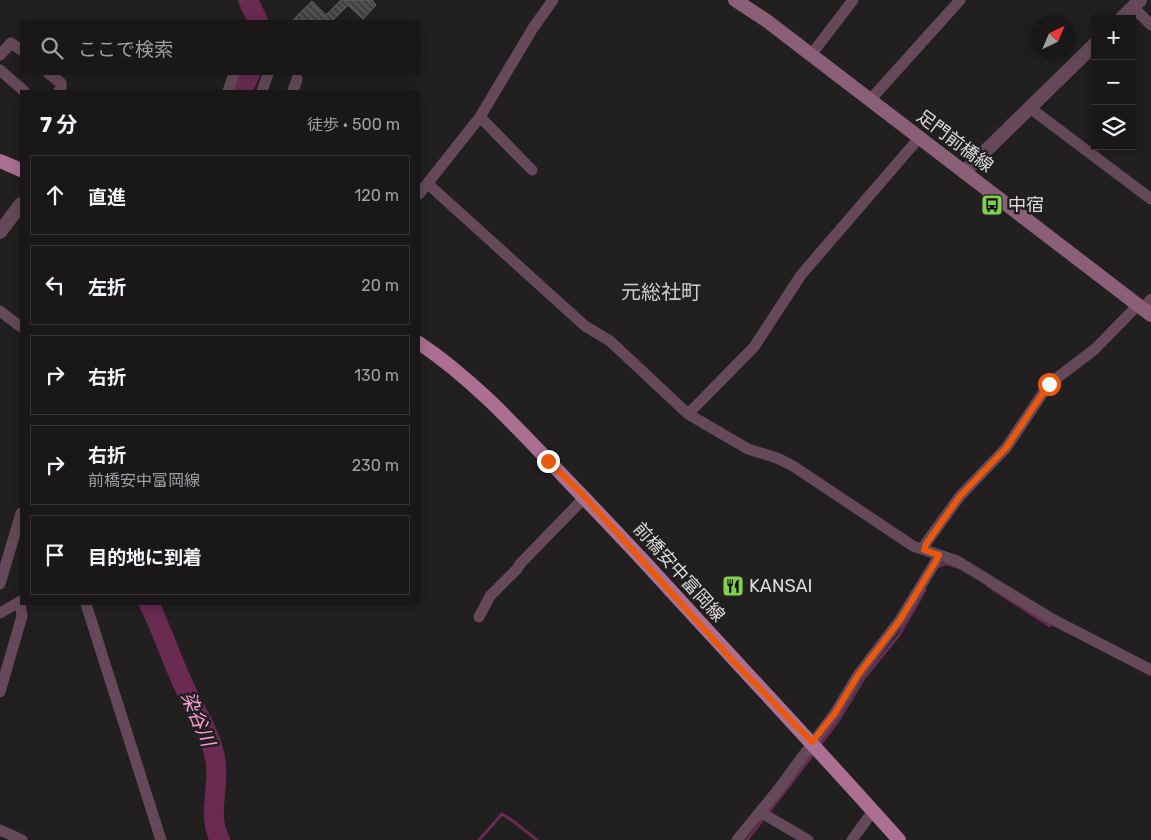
<!DOCTYPE html>
<html lang="ja">
<head>
<meta charset="utf-8">
<style>
	body { margin:0; font-family:Rubik,"Noto Sans JP",sans-serif; background:#222021; color:#f1f3f6 }
	.controls { position:absolute; right:15px; top:15px; display:grid; overflow:hidden; border-radius:0px; box-shadow:0 2px 12px #0003 }
	.controls button { width:45px; height:45px; display:grid; place-items:center; padding:0; border:0; border-bottom:1px solid #373637; background:#191718; color:#f1f3f6; font:25px sans-serif }
	.compass { position:absolute; left:1031px; top:15px; width:45px; height:45px; border-radius:50%; background:#191718; box-shadow:0 2px 12px #0003; rotate:44deg }
	.stop { position:absolute; width:15px; height:15px; margin:-11px; border:4px solid #ea580c; border-radius:50%; background:#fff }
	.stop.end { background:#ea580c; border-color:#fff; box-shadow:0 1px 5px #0008 }
	.list { margin:0; padding:0; list-style:none }
	h2 { display:flex; justify-content:space-between; align-items:center; height:65px; margin:0; padding:0 20px; font-size:21px }
	h2 small { font-size:16px; font-weight:400; color:#9f9fa2 }
	.list li { display:grid; grid-template-columns:32px 1fr auto; gap:15px; align-items:center; box-sizing:border-box; height:80px; margin:0 10px 10px; padding:0 10px; border:1px solid #373637; border-radius:0px }
	.list b { display:block; font-size:19px; white-space:nowrap }
	.list p { margin:0; font-size:16px; white-space:nowrap; color:#9f9fa2 }
	.list em { font-size:16px; font-style:normal; color:#9f9fa2 }
	.icon { flex:none; width:28px; height:28px; fill:none; stroke:currentColor; stroke-width:2; stroke-linecap:round; stroke-linejoin:round }
	.map { position:relative; flex:none; width:1151px; height:840px; overflow:hidden }
	.search { position:absolute; background:#191718; box-shadow:0 2px 12px #0003; left:20px; top:20px; width:400px; height:55px; display:flex; align-items:center; gap:12px; box-sizing:border-box; padding:0 18px; border-radius:0px; color:#9f9fa2; font-size:19px }
	.panel { position:absolute; background:#191718; box-shadow:0 2px 12px #0003; left:20px; top:90px; width:400px; height:515px; border-radius:0px }
	.map>svg:first-child { display:block }
	.lines { fill:none; stroke-linecap:round; stroke-linejoin:round }
	.stream { stroke:#692b51; stroke-width:3 }
	.river { stroke:#692b51; stroke-width:20 }
	.building { fill:url(#building-back-hatch); stroke:#666364 }
	.minor { stroke:#654958; stroke-width:11 }
	.tertiary { stroke:#654958; stroke-width:14 }
	.secondary { stroke:#8c5f78; stroke-width:14 }
	.primary { stroke:#ab7091; stroke-width:14 }
	.route { stroke:#ea580c; stroke-width:6 }
	.labels { text-anchor:middle; dominant-baseline:central; stroke-width:5; stroke-linejoin:round; paint-order:stroke }
	.street-label { font-size:18px; fill:#dddbdc; stroke:#211f20 }
	.poi-label { font-size:18px; fill:#dddbdc; stroke:#211f20; text-anchor:start }
	.water-label { font-size:19px; font-style:italic; fill:#fc9dd4; stroke:#211f20 }
	.quarter-label { font-size:20px; fill:#d0ccce; stroke:#211f20 }
</style>
</head>
<body>
<div class="map">
<svg width="1151" height="840" viewBox="0 0 1151 840">
	<defs>
		<pattern id="building-back-hatch" width="6" height="6" patternUnits="userSpaceOnUse" patternTransform="scale(1.25)"><rect width="6" height="6" fill="#454244"/><path d="M-1 5l2 2M0 0l6 6M5-1l2 2" fill="none" stroke="#5f5d5e"/></pattern>
	</defs>
	<rect width="100%" height="100%" fill="#211f20"/>
	<g class="lines">
		<path class="stream" d="M938,567C946,561 951,565 959,568
			M988,586L1050,626
			M819,746L838,721L865,677L899,635L925,590
			M768,813L814,753
			M479,840L502,814L513,821L537,840
			M747,840L764,818"/>
		<path class="river" d="M248,0L258,21
			M242,91L250,74
			M149,604C162,630 171,658 183,684C194,709 210,731 215,758C221,785 206,814 220,840"/>
	</g>
	<path class="building" d="M341,0H372L376,5L363,19L348,5L332,21H292L312,1L326,15Z"/>
	<g class="lines">
		<path class="minor" d="M1133,7L1151,25
			M0,55L11,43L21,50
			M811,55L853,0
			M0,70L24,91
			M49,74L61,83V89L59,91
			M228,91L234,74
			M262,91L268,74
			M293,91L297,79
			M870,100L960,0
			M1030,108L1151,199
			M480,117L532,170
			M428,184L585,326L610,341L688,414L748,449L777,458L793,466L913,546L957,561L1052,619L1151,670
			M419,194L480,117L533,28L553,0
			M1143,309L1151,299
			M0,311L21,327
			M688,414L754,347L801,275L919,138
			M924,549L926,543L960,496L1006,448L1049,384L1095,349L1138,305
			M0,584L21,513
			M86,604L161,840
			M0,613L21,601
			M479,617L490,596L517,569L520,564L585,497
			M0,692L22,616L20,602
			M760,812L808,840
			M0,830L22,840
			M737,840L777,791L835,713L858,675L900,620L936,561L939,555
			M852,840L873,811"/>
		<path class="tertiary" d="M1121,19L1140,0
			M964,172L1095,44
			M0,232L21,204"/>
		<path class="secondary" d="M735,0L767,21L1151,315"/>
		<path class="primary" d="M0,161L21,170
			M419,343C468,376 507,417 547,459C582,496 617,532 651,569C734,660 818,749 899,840"/>
	</g>
	<g class="lines">
		<path class="route" d="M548,461L582,494L734,662L812,742L835,713L858,675L900,620L936,561L939,555L924,550L926,544L960,496L1006,448L1049,384"/>
	</g>
	<defs>
		<g id="bus-square" transform="scale(1.125)"><rect x="-9" y="-9" width="18" height="18" rx="4" fill="#82d04f" stroke="#211f20"/><path d="M-5-6H5V4H4V6H2V4H-2V6H-4V4H-5ZM-3.5-4V0h7V-4ZM-3.5 1.2v1.5H-2V1.2ZM2 1.2v1.5H3.5V1.2Z" fill="#111"/></g>
		<g id="restaurant-square" transform="scale(1.125)"><rect x="-9" y="-9" width="18" height="18" rx="4" fill="#82d04f" stroke="#211f20"/><path d="M-5-6h1v4h1v-4h1v4h1v-4h1v5L-1.5 .5V6h-2V.5L-5-1ZM5-6V6H3V1.5H1.5Q1.5-4 5-6Z" fill="#111"/></g>
	</defs>
	<g fill-rule="evenodd">
		<use href="#bus-square" x="992" y="205"/>
		<use href="#restaurant-square" x="733" y="586"/>
	</g>
	<g class="labels">
		<g class="street-label">
			<text transform="translate(955 141) rotate(37)">足門前橋線</text>
			<text transform="translate(679 572) rotate(48)">前橋安中富岡線</text>
		</g>
		<g class="poi-label">
			<text x="1008" y="205">中宿</text>
			<text x="749" y="586">KANSAI</text>
		</g>
		<g class="water-label">
			<text transform="translate(198 719) rotate(67)">染谷川</text>
		</g>
		<g class="quarter-label">
			<text x="661" y="292">元総社町</text>
		</g>
	</g>
</svg>
<div class="controls">
<button>+</button>
<button>−</button>
<button><svg class="icon" aria-label="layers" viewBox="0 0 24 24"><path d="M12 4l9 5-9 5-9-5zM3 14l9 5 9-5"/></svg></button>
</div>
<svg class="compass" viewBox="-18 -18 36 36"><path d="M0-13l5 13h-10z" fill="#e53935"/><path d="M0 13l5-13h-10z" fill="#9f9fa2"/></svg>
<div class="stop" style="left:1049px;top:384px"></div>
<div class="stop end" style="left:548px;top:461px"></div>
<div class="search"><svg class="icon" aria-label="search" viewBox="0 0 24 24"><circle cx="10" cy="10" r="6"/><path d="M15 15l6 6"/></svg>ここで検索</div>
<section class="panel">
<h2>7 分<small>徒歩 · 500 m</small></h2>
<ul class="list">
<li><svg class="icon" aria-label="ahead" viewBox="0 0 24 24"><path d="M12 20V5M6 11l6-6 6 6"/></svg><div><b>直進</b></div><em>120 m</em></li>
<li><svg class="icon" aria-label="left" viewBox="0 0 24 24"><path d="M17 20v-9H6M10 6l-5 5 5 5"/></svg><div><b>左折</b></div><em>20 m</em></li>
<li><svg class="icon" aria-label="right" viewBox="0 0 24 24"><path d="M7 20v-9h11M14 6l5 5-5 5"/></svg><div><b>右折</b></div><em>130 m</em></li>
<li><svg class="icon" aria-label="right" viewBox="0 0 24 24"><path d="M7 20v-9h11M14 6l5 5-5 5"/></svg><div><b>右折</b><p>前橋安中富岡線</p></div><em>230 m</em></li>
<li><svg class="icon" aria-label="arrive" viewBox="0 0 24 24"><path d="M6 21V4h12l-3 4 3 4H6"/></svg><div><b>目的地に到着</b></div></li>
</ul>
</section>
</div>
</body>
</html>
